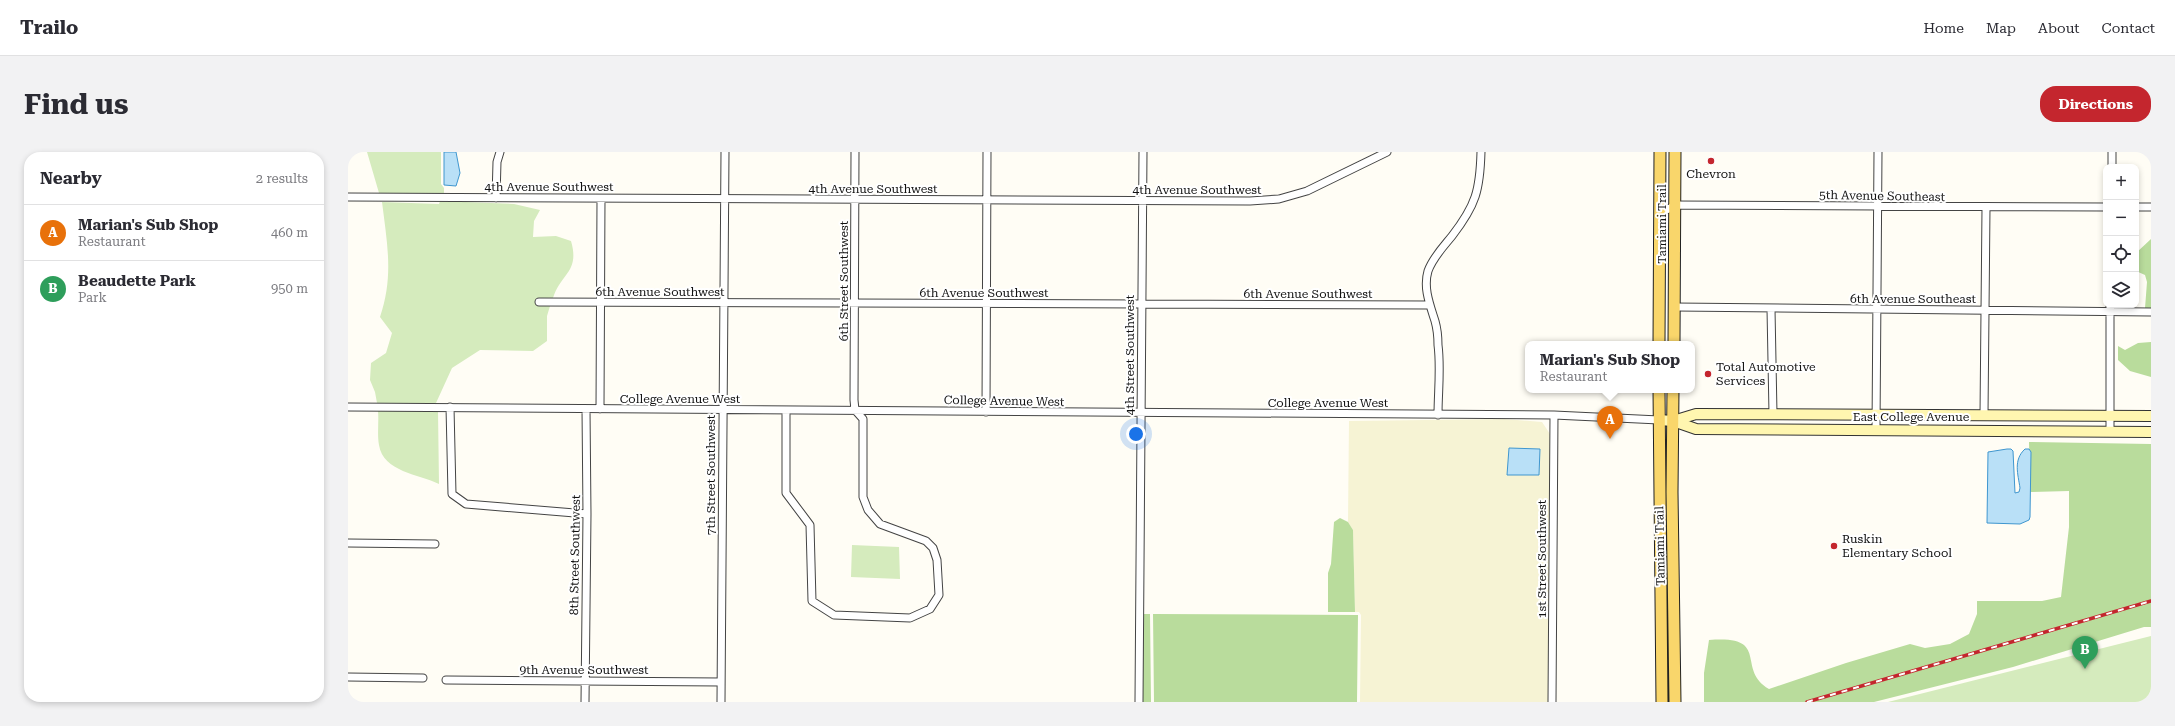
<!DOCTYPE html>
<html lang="en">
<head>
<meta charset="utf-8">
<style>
	body { margin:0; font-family:"Roboto Serif",serif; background:#f2f2f3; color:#2b2b33 }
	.controls { position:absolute; right:12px; top:12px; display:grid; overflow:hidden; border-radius:8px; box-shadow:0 2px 6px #0003 }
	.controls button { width:36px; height:36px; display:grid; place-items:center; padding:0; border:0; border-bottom:1px solid #e1e1e2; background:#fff; color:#2b2b33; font:20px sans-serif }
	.you { position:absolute; left:788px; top:282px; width:14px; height:14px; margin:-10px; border:3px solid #fff; border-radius:50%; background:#1a73e8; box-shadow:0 0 0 6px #1a73e833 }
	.badge { display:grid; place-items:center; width:26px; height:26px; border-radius:50%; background:#c4262e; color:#fff; font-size:13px; font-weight:700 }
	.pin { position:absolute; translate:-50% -33px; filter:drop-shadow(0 1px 2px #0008) }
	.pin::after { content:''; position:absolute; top:21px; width:14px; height:12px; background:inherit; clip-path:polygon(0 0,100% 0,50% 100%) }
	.popup { position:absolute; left:1177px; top:189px; width:170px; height:52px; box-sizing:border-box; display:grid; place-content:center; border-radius:8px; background:#fff; filter:drop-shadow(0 1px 3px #0005); font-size:13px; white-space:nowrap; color:#7c7c81 }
	.popup b { font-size:15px; color:#2b2b33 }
	.popup::after { content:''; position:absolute; left:50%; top:100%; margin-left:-8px; border:8px solid transparent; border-top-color:#fff }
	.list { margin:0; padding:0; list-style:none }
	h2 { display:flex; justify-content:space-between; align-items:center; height:52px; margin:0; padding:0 16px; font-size:17px }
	h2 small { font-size:13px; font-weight:400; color:#7c7c81 }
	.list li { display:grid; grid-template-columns:26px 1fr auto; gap:12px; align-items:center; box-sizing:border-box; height:56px; padding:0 16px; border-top:1px solid #e1e1e2 }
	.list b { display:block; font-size:15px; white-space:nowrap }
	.list p { margin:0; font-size:13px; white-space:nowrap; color:#7c7c81 }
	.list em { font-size:13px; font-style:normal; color:#7c7c81 }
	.icon { flex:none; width:22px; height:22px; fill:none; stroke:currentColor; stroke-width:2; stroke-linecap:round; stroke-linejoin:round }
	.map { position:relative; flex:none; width:1803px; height:550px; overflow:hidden; border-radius:16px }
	header { display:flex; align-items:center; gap:24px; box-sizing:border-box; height:56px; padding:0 20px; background:#fff; border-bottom:1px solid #e1e1e2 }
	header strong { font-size:19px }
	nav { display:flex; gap:22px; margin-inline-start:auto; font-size:14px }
	.intro { display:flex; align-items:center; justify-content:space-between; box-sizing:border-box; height:96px; padding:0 24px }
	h1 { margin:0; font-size:28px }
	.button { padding:10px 18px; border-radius:16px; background:#c4262e; color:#fff; font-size:14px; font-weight:700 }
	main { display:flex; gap:24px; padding:0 24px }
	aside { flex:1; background:#fff; border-radius:16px; box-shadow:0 2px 6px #0003 }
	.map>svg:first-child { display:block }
	.farmland { fill:#f6f3d4 }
	.green { fill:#d5ebbd }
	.forest { fill:#b9dc9c }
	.water { fill:#b9e0f7; stroke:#3f96cf }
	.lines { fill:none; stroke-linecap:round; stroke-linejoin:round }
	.minor-casing { stroke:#444; stroke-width:9 }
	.secondary-casing { stroke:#333; stroke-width:12 }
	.primary-casing { stroke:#222; stroke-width:13 }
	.minor { stroke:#fff; stroke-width:7 }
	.secondary { stroke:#fff6b0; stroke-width:10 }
	.primary { stroke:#f9d66b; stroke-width:11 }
	.rail-casing { stroke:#c4262e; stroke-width:3.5 }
	.rail { stroke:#fff; stroke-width:2; stroke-dasharray:6; stroke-linecap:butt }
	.poi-dot { fill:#c4262e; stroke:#fff; stroke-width:1.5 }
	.labels { text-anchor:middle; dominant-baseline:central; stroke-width:4; stroke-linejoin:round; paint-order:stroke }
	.poi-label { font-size:12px; fill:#111; stroke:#fff; text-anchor:start }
	.street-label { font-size:12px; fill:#111; stroke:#fff }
</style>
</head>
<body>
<header>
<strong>Trailo</strong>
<nav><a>Home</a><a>Map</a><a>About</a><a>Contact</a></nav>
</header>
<div class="intro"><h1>Find us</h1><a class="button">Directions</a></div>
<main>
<aside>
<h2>Nearby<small>2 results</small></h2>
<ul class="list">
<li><span class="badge" style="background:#e8710a">A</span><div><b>Marian's Sub Shop</b><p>Restaurant</p></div><em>460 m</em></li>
<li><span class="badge" style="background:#2e9e5b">B</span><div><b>Beaudette Park</b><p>Park</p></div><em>950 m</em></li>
</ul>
</aside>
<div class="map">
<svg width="1803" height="550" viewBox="0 0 1803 550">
	<rect width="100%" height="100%" fill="#fffdf5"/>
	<path class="farmland" d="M1156,267L1194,270L1202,282L1200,550H1012L1013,463L1011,460H1007L1005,378L1000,370L1001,269Z"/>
	<path class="green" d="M19,0H93V32L96,36V42L31,41Z
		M92,49L166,52L192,58L186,69L185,85L208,84L223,89C232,120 213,121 205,146H188V154H202L199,164V189L185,199L132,198L104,216L88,251H29L27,240L22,228L23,211L38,201L44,181L32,165C46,124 39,91 34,50L91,52Z
		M30,259H90L91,332C71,322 35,320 31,293C29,282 31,270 30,259Z
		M504,393L551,395L552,427L503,425Z
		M1803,484V550H1540Z"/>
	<path class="forest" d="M1803,87V156H1797L1799,130L1797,123L1788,119V101Z
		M1803,190V225L1782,219L1770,208V194L1777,198L1790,191Z
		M1681,290L1803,292V475H1796L1665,515L1526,550H1356V521L1361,488C1424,483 1387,517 1421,537L1498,511L1562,492L1577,496L1602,492L1621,482L1629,462V449H1694L1713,445L1721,375V339L1682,340Z
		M992,366L1000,370L1005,378L1007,460H980V421L983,412L986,370Z
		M795,462H802L803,550H795Z
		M805,462L1010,463L1009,550H806Z"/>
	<path class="water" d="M96,0H108L112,21L108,34L96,33Z
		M1161,296L1192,297L1191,323H1159Z
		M1659,297H1663L1665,299L1667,341L1671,340L1672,336C1670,322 1665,308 1677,297H1681L1683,300L1682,365L1681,368L1672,372L1639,371L1640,300Z"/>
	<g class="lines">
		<g class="minor-casing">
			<path id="minor" d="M1764,15V0
				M0,45L902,49L931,47L959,39L1039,0
				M148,46L149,10L152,0
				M1788,55H1803
				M1312,62L1327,53L1758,55
				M191,150L1081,153
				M1762,153V280
				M1327,155L1803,160
				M1423,157L1425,262
				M0,255L1206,263L1311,268
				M102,255L104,342L118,352L239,362
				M252,257L253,47
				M438,258V341L462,373L464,449L486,463L562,466L582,457L591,443L589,408L585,396L578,389L532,372L520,358L515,345V267L507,258L506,248L507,0
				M638,260L639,0
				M1090,263C1090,240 1093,216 1090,193C1090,185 1089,176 1087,169C1082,153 1075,136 1080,119C1085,105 1096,94 1104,84C1128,53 1132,38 1133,0
				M1636,263L1638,56
				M1528,278L1530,0
				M0,391L87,392
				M0,525L75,526
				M98,528L373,530
				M237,550L239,362L238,257
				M373,550L377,0
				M791,550L795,0
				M1204,550L1206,263"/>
		</g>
		<g class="secondary-casing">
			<path id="secondary" d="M1311,268L1325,269L1348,277L1803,280
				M1325,269L1348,262L1803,264"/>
		</g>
		<g class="primary-casing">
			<path id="primary" d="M1311,192L1312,0
				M1326,192L1327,0
				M1311,238L1314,550
				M1325,238L1324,340L1327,550"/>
		</g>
		<use href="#minor" class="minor"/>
		<use href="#secondary" class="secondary"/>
		<use href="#primary" class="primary"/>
		<g class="rail-casing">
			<path id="rail" d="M1459,550L1803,449"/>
		</g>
		<use href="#rail" class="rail"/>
	</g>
	<g class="poi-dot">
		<circle cx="1363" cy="9" r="4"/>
		<circle cx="1360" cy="222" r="4"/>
		<circle cx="1486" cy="394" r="4"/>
	</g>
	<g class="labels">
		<g class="poi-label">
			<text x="1363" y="22" text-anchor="middle">Chevron</text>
			<text x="1368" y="215">Total Automotive<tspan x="1368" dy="14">Services</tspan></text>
			<text x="1494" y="387">Ruskin<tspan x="1494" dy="14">Elementary School</tspan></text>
		</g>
		<g class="street-label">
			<text x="201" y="35">4th Avenue Southwest</text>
			<text x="525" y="37">4th Avenue Southwest</text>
			<text x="849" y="38">4th Avenue Southwest</text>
			<text transform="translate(1534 44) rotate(1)">5th Avenue Southeast</text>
			<text transform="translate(1314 72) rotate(-90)">Tamiami Trail</text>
			<text transform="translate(496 129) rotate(-90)">6th Street Southwest</text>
			<text x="312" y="140">6th Avenue Southwest</text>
			<text x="636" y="141">6th Avenue Southwest</text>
			<text x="960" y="142">6th Avenue Southwest</text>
			<text x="1565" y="147">6th Avenue Southeast</text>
			<text transform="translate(782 203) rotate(-90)">4th Street Southwest</text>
			<text x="332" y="247">College Avenue West</text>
			<text transform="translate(656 249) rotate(1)">College Avenue West</text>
			<text x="980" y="251">College Avenue West</text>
			<text x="1563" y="265">East College Avenue</text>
			<text transform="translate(363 323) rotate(-90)">7th Street Southwest</text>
			<text transform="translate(1312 394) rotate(-91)">Tamiami Trail</text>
			<text transform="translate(227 403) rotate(-89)">8th Street Southwest</text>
			<text transform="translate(1194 407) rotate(-90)">1st Street Southwest</text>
			<text x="236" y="518">9th Avenue Southwest</text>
		</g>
	</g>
</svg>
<div class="controls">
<button>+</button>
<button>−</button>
<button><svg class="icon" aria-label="locate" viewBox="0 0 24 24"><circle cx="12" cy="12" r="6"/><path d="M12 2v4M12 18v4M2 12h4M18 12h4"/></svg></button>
<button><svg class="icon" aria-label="layers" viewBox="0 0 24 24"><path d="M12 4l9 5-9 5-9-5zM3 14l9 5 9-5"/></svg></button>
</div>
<div class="you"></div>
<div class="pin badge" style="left:1262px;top:287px;background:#e8710a">A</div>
<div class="popup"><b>Marian's Sub Shop</b>Restaurant</div>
<div class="pin badge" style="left:1737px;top:517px;background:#2e9e5b">B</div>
</div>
</main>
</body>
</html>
